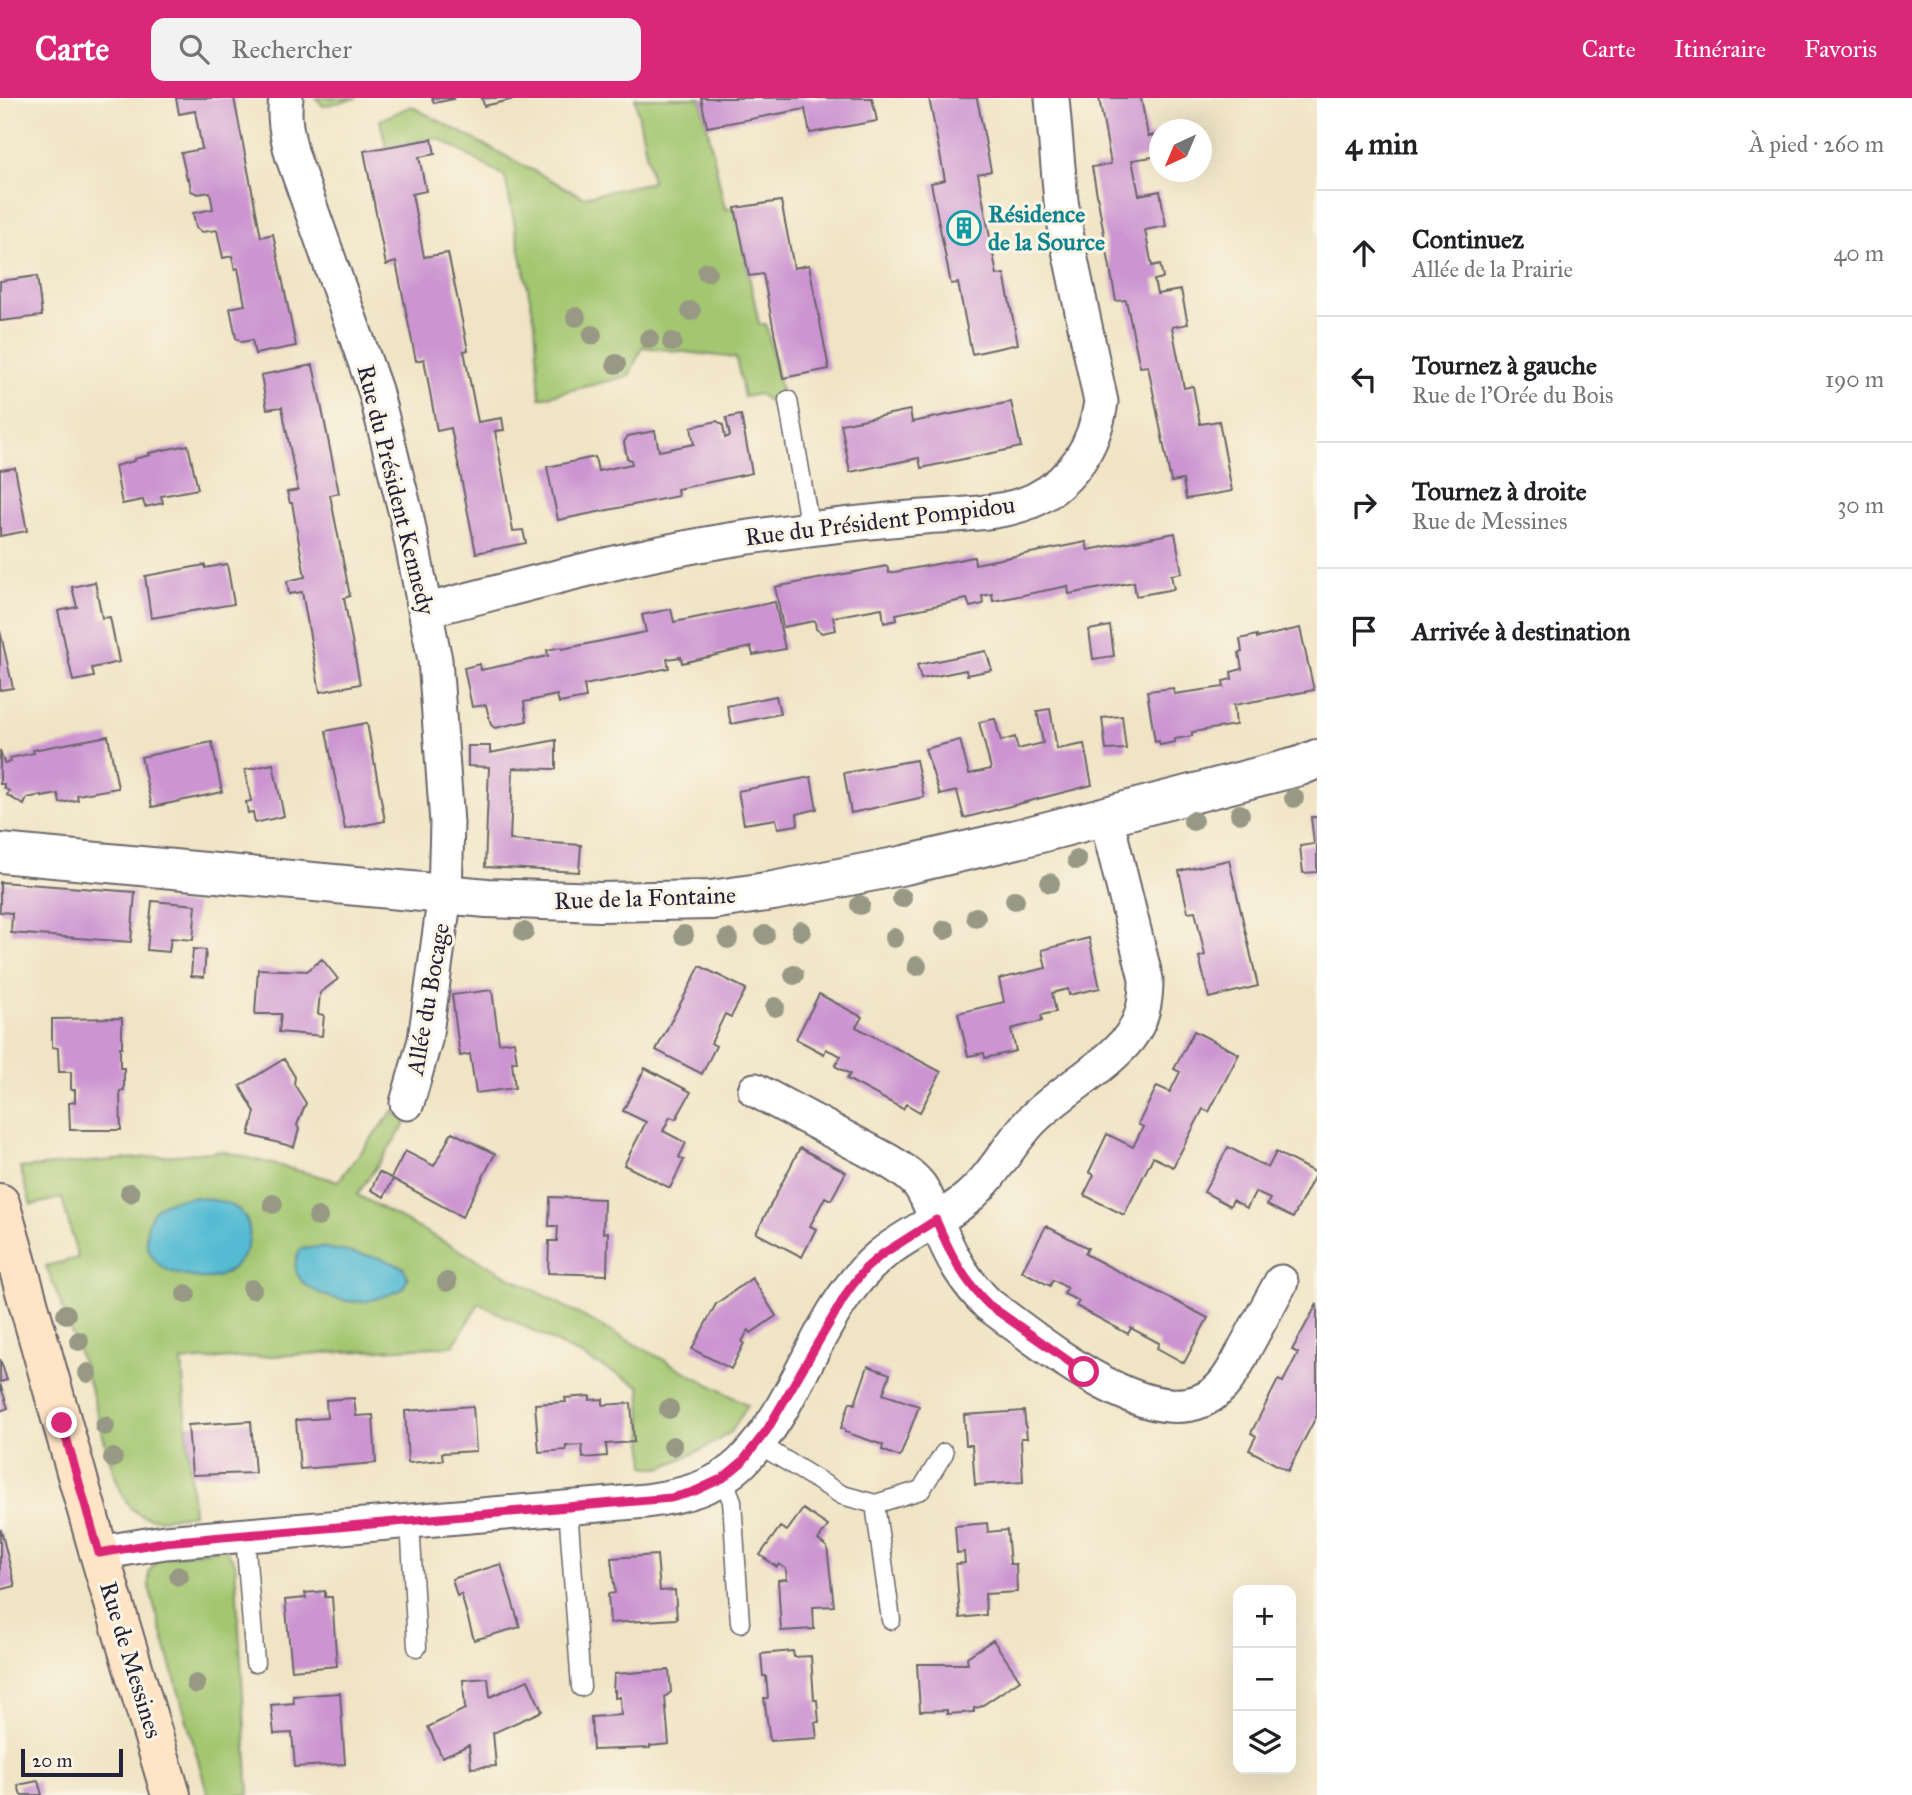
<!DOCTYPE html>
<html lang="fr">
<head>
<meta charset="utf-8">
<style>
	body { margin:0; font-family:"IM FELL Great Primer",serif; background:#f2f2f2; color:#202124 }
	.controls { position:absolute; right:21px; bottom:21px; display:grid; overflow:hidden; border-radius:14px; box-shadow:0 7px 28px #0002 }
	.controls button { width:63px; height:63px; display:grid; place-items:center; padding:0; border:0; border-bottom:2px solid #e0e0e0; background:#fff; color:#202124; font:35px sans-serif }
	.compass { position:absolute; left:1149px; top:21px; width:63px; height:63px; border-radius:50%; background:#fff; box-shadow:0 7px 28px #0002; rotate:224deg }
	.scale { position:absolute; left:21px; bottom:18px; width:102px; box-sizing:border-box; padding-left:7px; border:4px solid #22223b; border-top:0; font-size:19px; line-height:24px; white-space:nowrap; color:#22223b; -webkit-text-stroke:5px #fcf5e5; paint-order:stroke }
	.stop { position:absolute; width:21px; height:21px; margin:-16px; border:5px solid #db2777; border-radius:50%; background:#fff }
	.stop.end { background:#db2777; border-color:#fff; box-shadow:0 2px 7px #0008 }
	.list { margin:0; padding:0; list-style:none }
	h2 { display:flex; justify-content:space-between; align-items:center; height:91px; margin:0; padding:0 28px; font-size:30px }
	h2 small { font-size:23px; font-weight:400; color:#757577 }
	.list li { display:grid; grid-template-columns:46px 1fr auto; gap:21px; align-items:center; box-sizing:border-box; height:126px; padding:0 28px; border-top:2px solid #e0e0e0 }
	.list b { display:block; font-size:26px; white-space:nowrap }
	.list p { margin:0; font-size:23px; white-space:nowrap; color:#757577 }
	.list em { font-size:23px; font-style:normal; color:#757577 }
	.icon { flex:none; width:38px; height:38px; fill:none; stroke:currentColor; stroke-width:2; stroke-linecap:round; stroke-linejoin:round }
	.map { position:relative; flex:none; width:1317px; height:1697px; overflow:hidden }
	header { display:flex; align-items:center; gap:42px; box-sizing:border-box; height:98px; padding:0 35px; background:#db2777; color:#fff }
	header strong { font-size:33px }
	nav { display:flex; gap:38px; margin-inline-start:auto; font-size:24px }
	.search { width:490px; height:63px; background:#f2f2f2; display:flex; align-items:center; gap:18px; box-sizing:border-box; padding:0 24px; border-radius:14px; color:#757577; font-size:26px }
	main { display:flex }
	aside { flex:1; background:#fff }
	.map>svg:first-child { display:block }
	.green { fill:#a3c670; stroke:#627456; stroke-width:2 }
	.water { fill:#55bbd3; stroke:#3c6e87; stroke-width:2 }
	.building { fill:#cc95d1 }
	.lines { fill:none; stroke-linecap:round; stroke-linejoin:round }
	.service-casing { stroke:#6a666b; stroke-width:21 }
	.minor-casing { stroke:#6a666b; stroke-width:37 }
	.tertiary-casing { stroke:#6a666b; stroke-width:42 }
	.secondary-casing { stroke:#6a666b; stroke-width:42 }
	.service { stroke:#fff; stroke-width:18 }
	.minor { stroke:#fff; stroke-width:33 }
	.tertiary { stroke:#fff; stroke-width:38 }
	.secondary { stroke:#ffe4c6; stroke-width:38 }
	.tree { fill:#979984 }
	.route { stroke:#db2777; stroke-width:9 }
	.labels { text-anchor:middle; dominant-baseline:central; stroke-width:6; stroke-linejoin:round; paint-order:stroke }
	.culture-label { font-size:24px; font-weight:bold; fill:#0d838f; stroke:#fcf5e5; text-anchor:start }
	.street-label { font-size:24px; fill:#22223b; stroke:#fcf5e5 }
</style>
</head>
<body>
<header>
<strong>Carte</strong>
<div class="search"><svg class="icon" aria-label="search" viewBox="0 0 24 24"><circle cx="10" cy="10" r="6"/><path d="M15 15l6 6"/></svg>Rechercher</div>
<nav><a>Carte</a><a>Itinéraire</a><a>Favoris</a></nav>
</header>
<main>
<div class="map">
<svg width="1317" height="1697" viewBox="0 0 1317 1697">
	<rect width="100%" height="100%" fill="#fcf5e5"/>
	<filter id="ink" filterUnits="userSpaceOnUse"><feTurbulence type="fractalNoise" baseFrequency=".0143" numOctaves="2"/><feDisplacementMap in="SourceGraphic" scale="14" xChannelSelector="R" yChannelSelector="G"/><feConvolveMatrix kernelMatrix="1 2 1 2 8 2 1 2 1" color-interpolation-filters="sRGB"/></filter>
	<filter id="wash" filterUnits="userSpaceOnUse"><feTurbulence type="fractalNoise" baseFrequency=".00686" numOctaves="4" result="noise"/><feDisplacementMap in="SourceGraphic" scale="28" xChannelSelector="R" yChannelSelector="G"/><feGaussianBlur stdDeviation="1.57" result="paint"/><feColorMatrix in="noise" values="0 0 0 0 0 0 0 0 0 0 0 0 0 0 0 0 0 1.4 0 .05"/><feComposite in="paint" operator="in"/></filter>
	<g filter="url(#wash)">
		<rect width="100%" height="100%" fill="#f0e4c5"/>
		<path class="green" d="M316,0H357L323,8Z
			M635,0H701L725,111L735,110L759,226H766L782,298H776L779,311L759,296L744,299L736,260L642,249L629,278L540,300L535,225L505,79L438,40L386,49L380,22L411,8L583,99L652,84Z
			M393,1013L407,1024L357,1097L748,1307L731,1334L703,1351L661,1370L645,1368L640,1288L479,1205L453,1248L182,1263L193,1416C173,1419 149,1427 132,1411C115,1395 99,1320 92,1295C78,1252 63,1209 46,1168L78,1160L62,1100L31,1107L20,1070L222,1053L338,1083Z
			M225,1450L235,1464L249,1697H208L149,1489V1474L159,1460Z"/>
		<path class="water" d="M194,1099C206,1101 220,1102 231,1107C264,1123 248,1168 219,1178C209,1182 198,1180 187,1178C171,1176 156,1168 149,1152C146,1145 146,1138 147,1131C151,1104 171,1101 194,1099Z
			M320,1149L380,1160L403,1169L408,1179L403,1191C389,1196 376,1203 361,1204C333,1204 278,1187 301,1151Z"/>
		<g id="blocks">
			<path class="building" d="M176,0H234L261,139L273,136L296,248L255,256L252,242L242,244L236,240L230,210L245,207L238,170L235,171L232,158L223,160L217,132L202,134L196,130L193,115L213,111L210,94L198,96L191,93L189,80L187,81L181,55L202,51L195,13L179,16Z
				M432,0H453L454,1L434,5Z
				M482,0H515V1L484,8Z
				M701,0H872L877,23L810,35L805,11L707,29Z
				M929,0H977L991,73L978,76L997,177L1004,176L1018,246L972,256L958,185L951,186L931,85L945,82Z
				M1099,0H1141L1148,38L1155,37L1159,58L1132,62L1139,97L1160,93L1166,128L1145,132L1152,168L1160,166L1163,180L1154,182L1157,196L1181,192L1188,226L1172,229L1184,290L1193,288L1200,326L1219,323L1232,393L1186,401L1183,382L1171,384L1148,268L1140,269L1126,202L1116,203L1092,69L1111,66Z
				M432,41L435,56L419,59L426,93L412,96L424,159L448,155L468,252L464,253L478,324L502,320L504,332L495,333L513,433L523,432L526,445L476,455L451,330L437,333L424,261L416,263L396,164L386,167L364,53Z
				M781,103L794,170L809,167L829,271L783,280L763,176L749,178L735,110Z
				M37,178L42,218L0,223V183Z
				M313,267L339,395L330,397L350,498L344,500L360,586L320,594L302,494L289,496L287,483L305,479L292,405H290L287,394L298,392L282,309L267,311L261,277Z
				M1011,304L1021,349L921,370L919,360L850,374L841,326L910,312L912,324Z
				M741,317L752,375L677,391L678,398L558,422L547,369L595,359L598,373L632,366L631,362L627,360L624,344L628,338L655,333L659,353L694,346L691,329L717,323L723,327L725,340L730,338L726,320Z
				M188,347L198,391L161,398L163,405L145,409L143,402L122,406L115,368L134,363V361L150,357L149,355Z
				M15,370L27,433L0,438V372Z
				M1175,435L1182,475L1171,477L1174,491L1136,498L1134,484L1069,496L1068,488L993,503L992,496L982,498L983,506L970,509L967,501L896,516L897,522L884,525L882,510L833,519L836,532L822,535L816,531L815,523L783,529L775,489L887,468L889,475L974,459L975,466L1086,444L1088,452Z
				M227,466L234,506L151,520L145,478L205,467V470Z
				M95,484L102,520L110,519L119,564L92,570L94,579L73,583L58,513L77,509L72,489Z
				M775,504L785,551L753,557L751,549L682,565L681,559L667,561L669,570L584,587L586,600L559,605L557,597L524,604L527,623L495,630L491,627L486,607L472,609L464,570L480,566L481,572L548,558L547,552L562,549V551L646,534L642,517L656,514L671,511L674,524Z
				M1110,528L1114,558L1093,561L1089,532Z
				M1300,530L1314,592L1234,607L1236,627L1192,634V638L1175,641V644L1160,647L1159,643L1155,644L1147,593L1173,590L1174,596L1224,589L1223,583L1232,581L1231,574L1242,571L1239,555L1242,554L1240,541L1257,537V540Z
				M0,533L13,590L0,592Z
				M986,553L992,572L967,577L966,572L921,581L917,567Z
				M776,598L780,616L731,626L727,608Z
				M1050,611L1057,651L1084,646L1092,687L964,720L957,693L940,697L925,651L960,642L969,676L991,671L979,624L995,621L1001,643L1015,639L1018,651L1043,645L1037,613Z
				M1122,618L1126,651L1106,652L1102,620Z
				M367,625L385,723L345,731L326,633Z
				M108,638L118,690L77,697L78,702L60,705L58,696L42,699V697L27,700L24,707L7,697L9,693L4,690V686H0V652L4,665L11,664L10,660L34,655L33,652Z
				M556,642V671L513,670L510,742L581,747L579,774L485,769L489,669L468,668V648H490V655Z
				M212,644L222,694L152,709L141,659Z
				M916,662L924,699L851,715L844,675Z
				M273,666L284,718L255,725L253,714L248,715L246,704L251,703L245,672Z
				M811,679L817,711L797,716L798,727L778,730L776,721L744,726L738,693Z
				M1311,719H1317V774L1303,775L1300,748L1314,746Z
				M1229,762L1258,888L1209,900L1199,859L1205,857L1195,813L1188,814L1179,773Z
				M0,784L135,794L131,844L11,835L12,815L0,814Z
				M152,803L196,807L193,842L171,840L169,854L147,852Z
				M1089,840L1100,890L1069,897L1068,891L1052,895L1056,914L1041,917L1042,923L1011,931L1016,953L985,960L984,955L968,958L958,915L1004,904L999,881L1046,870L1042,852Z
				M193,851L206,852L204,879L191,878Z
				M322,861L338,881L320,895L318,916L324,917L322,938L279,934L281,916H255L258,871L307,873Z
				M700,868L746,891L731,919L725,916L711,945L716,948L702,976L656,952Z
				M492,892L499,945L514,943L517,964H512L515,990L476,995L470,956L460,958L452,897Z
				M819,896L862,919L856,929L941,974L920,1014L906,1006L903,1011L847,981L850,976L835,968L841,958L826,951L824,956L796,941Z
				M122,920V949H120V970H124V992L120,993L121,1032H70L69,1005L75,1004V992H71V974H59L58,950L52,949V921Z
				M1194,933L1239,956L1209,1014L1203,1011L1173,1069L1153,1059L1124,1117L1084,1097L1094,1077L1089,1074L1107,1036L1133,1049L1143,1029L1138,1026L1157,988L1170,994L1180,974L1174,971Z
				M284,961L295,979L294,986L306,1005L297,1027L299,1031L294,1049L249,1037L255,1014L240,988Z
				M645,970L691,994L676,1021L670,1019L663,1033L686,1045L679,1059L684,1062L670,1090L624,1067L646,1024L623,1013Z
				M452,1034L495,1056L462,1119L393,1081L384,1099L371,1092L379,1074L391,1080L405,1053L434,1068Z
				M1228,1049L1268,1070L1276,1054L1316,1075L1293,1120L1267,1107L1270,1101L1255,1094L1247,1110L1233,1102L1230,1108L1204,1094Z
				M800,1050L846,1074L831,1102L825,1099L810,1128L816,1131L802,1159L756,1135Z
				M550,1099L604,1101L603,1135L608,1134L607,1177L548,1175L549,1143H557L558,1128H549Z
				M1046,1128L1088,1150L1085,1156L1208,1220L1184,1265L1157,1250L1159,1245L1131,1230L1128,1236L1076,1208L1079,1203L1064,1196L1067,1190L1053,1182L1050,1188L1022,1173Z
				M752,1180L776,1218L751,1235L749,1232L747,1234L742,1244L744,1245L731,1271L692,1251L716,1206Z
				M1317,1206V1317L1288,1373L1249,1352L1256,1338L1251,1335L1278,1282L1283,1284L1298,1255L1292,1252Z
				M0,1261L7,1282L0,1284Z
				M868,1268L890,1276L883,1296L919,1308L900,1359L882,1352L883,1347L845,1334V1331L841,1330L850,1304L855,1306Z
				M0,1286L8,1310L0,1313Z
				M590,1298V1302L603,1301V1307L631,1305L634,1344L606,1346L607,1358L583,1360L582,1347L566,1348V1352L539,1354L535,1306L566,1304L565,1300Z
				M354,1300L356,1318L373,1317L376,1365L300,1371L296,1322L327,1320L326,1302Z
				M473,1308L476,1353L442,1355L443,1362L408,1365L405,1313Z
				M1024,1313L1027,1340H1021L1023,1384L975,1387L972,1347H966L964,1317Z
				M251,1323L255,1375L192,1377L188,1327Z
				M803,1411L828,1428L818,1442L827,1449L834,1508L813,1509L814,1531L781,1533L778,1482L787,1481L786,1471L779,1466L777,1469L760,1457L780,1429L787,1433Z
				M987,1425L988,1434L1007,1432L1010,1466H1016L1017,1494L985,1496L986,1517L960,1520L956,1466L965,1465L964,1454L957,1455L955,1428Z
				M1,1432L15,1488L0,1492V1433Z
				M657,1457L660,1493L675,1492L677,1521L610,1525L608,1496L615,1495L611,1460Z
				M501,1466L520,1529L474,1542L461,1496L457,1498L452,1481Z
				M325,1493V1499H332L337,1568L292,1572L285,1502L306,1500L305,1495Z
				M993,1542L1020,1582L980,1609L974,1610V1614L947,1616V1612L920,1613L917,1566H968L967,1559Z
				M793,1553L794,1559L811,1558L814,1602H817L819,1624H815L817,1640L770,1643L764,1600H768L766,1578H763L761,1556Z
				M669,1572L671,1594L665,1599L669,1646L650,1648V1650L593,1652L591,1619L621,1617L620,1599L615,1600V1592L613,1593L614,1576Z
				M488,1580L490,1599L528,1582L542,1613L493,1635L496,1668L471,1670L469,1647L442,1659L428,1629L465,1611L463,1582Z
				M340,1595L345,1666L295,1669L292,1635L274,1636L271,1607L294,1605L293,1598Z
				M38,1683L42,1697H21L18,1687Z"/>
		</g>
	</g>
	<g filter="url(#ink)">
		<use href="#blocks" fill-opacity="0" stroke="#6a666b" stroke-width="2"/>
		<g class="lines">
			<g class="service-casing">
				<path id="service" d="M788,302L810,431
					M757,1345L842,1397L875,1406L891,1522
					M723,1380L732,1403L740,1525
					M875,1406L921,1392L944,1355
					M568,1410L581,1589
					M410,1423L417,1549
					M245,1437L255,1565"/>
			</g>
			<g class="minor-casing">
				<path id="minor" d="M286,0C283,20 287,37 292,57L375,292L406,416L435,562L447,725L445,796L425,942L407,1005
					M427,512C531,486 636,456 742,440C798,432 854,425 911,420C949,416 1002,418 1036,401C1074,381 1095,346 1101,304L1069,152L1061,103L1052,0
					M755,992L885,1061C897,1068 912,1077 920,1088C928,1099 933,1116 939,1129C951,1159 965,1184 989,1207C1038,1242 1162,1349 1220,1290C1231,1279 1238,1264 1245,1250C1257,1228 1269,1206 1281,1184
					M99,1455L165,1444L646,1403C682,1398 716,1390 742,1364C800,1306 817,1211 880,1158C906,1136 938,1124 964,1103C992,1081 1008,1047 1032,1022C1061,993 1105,970 1129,940C1143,922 1146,903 1146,881L1106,719"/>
			</g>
			<g class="tertiary-casing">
				<path id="tertiary" d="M0,755L487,800L600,804L711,802L773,793L905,767L1017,741L1300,668L1317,661"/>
			</g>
			<g class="secondary-casing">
				<path id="secondary" d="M0,1105L99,1455L171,1697"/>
			</g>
			<use href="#service" class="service"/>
			<use href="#minor" class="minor"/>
			<use href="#tertiary" class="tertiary"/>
			<use href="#secondary" class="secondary"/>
		</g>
		<g class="tree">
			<circle cx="707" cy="174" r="10"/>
			<circle cx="691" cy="213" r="10"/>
			<circle cx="576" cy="219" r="10"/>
			<circle cx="592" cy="237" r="10"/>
			<circle cx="649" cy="241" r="10"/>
			<circle cx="672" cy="244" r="10"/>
			<circle cx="616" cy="266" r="10"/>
			<circle cx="1294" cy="700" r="10"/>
			<circle cx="1240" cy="716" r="10"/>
			<circle cx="1193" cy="723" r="10"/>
			<circle cx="1077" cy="762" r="10"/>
			<circle cx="1050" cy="785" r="10"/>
			<circle cx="902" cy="800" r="10"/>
			<circle cx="1015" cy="802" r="10"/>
			<circle cx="860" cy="807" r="10"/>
			<circle cx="976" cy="819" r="10"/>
			<circle cx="945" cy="832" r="10"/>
			<circle cx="801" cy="833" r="10"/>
			<circle cx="524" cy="834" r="10"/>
			<circle cx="684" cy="837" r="10"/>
			<circle cx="765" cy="837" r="10"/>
			<circle cx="894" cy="840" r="10"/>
			<circle cx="728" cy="841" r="10"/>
			<circle cx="917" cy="868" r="10"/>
			<circle cx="794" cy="877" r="10"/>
			<circle cx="775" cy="909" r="10"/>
			<circle cx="130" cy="1095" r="10"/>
			<circle cx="273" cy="1106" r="10"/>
			<circle cx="318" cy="1119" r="10"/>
			<circle cx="447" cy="1184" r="10"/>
			<circle cx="252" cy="1191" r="10"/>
			<circle cx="186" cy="1196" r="10"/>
			<circle cx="66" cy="1216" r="10"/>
			<circle cx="79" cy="1243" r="10"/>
			<circle cx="88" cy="1275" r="10"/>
			<circle cx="669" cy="1311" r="10"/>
			<circle cx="105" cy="1328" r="10"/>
			<circle cx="673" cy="1348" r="10"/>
			<circle cx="113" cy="1360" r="10"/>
			<circle cx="179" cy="1478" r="10"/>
			<circle cx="196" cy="1586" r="10"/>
		</g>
	</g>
	<g class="lines" filter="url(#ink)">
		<path class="route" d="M62,1325L99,1455L165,1444L671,1400L693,1394L723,1380L742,1364L767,1332L848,1193L865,1171L881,1157L936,1122C950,1155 963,1182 989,1207L1084,1274"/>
	</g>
	<defs>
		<g id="building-ring" transform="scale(1.75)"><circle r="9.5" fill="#fcf5e5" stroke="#0f9aa8" stroke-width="1.5"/><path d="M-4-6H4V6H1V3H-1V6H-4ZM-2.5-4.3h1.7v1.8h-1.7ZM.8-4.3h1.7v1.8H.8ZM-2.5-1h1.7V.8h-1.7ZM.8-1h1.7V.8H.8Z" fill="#0f9aa8"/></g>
	</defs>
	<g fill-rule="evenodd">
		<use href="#building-ring" x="964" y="130"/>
	</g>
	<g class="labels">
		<g class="culture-label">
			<text x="988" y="116">Résidence<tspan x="988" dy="28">de la Source</tspan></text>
		</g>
		<g class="street-label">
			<text transform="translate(396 392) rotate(76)">Rue du Président Kennedy</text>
			<text transform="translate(880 423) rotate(-7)">Rue du Président Pompidou</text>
			<text transform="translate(645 800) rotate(-2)">Rue de la Fontaine</text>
			<text transform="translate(428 901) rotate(-80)">Allée du Bocage</text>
			<text transform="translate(131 1562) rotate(73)">Rue de Messines</text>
		</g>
	</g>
</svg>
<div class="controls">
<button>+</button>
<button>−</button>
<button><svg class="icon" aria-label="layers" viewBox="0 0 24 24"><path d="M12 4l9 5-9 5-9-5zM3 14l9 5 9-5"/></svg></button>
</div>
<svg class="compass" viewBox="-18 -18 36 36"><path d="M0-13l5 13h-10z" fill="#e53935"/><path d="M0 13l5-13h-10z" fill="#757577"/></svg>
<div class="scale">20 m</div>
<div class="stop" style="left:1084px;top:1274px"></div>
<div class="stop end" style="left:62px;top:1325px"></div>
</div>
<aside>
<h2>4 min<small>À pied · 260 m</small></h2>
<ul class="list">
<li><svg class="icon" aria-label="ahead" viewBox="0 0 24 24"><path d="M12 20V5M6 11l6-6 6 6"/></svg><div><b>Continuez</b><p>Allée de la Prairie</p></div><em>40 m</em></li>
<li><svg class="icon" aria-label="left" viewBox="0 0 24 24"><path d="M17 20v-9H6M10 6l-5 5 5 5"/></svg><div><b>Tournez à gauche</b><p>Rue de l'Orée du Bois</p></div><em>190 m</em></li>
<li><svg class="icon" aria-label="right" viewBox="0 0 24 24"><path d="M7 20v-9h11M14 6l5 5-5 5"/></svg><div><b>Tournez à droite</b><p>Rue de Messines</p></div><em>30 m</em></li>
<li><svg class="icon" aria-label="arrive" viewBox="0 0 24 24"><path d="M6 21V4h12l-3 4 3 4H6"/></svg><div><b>Arrivée à destination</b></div></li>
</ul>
</aside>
</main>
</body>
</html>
